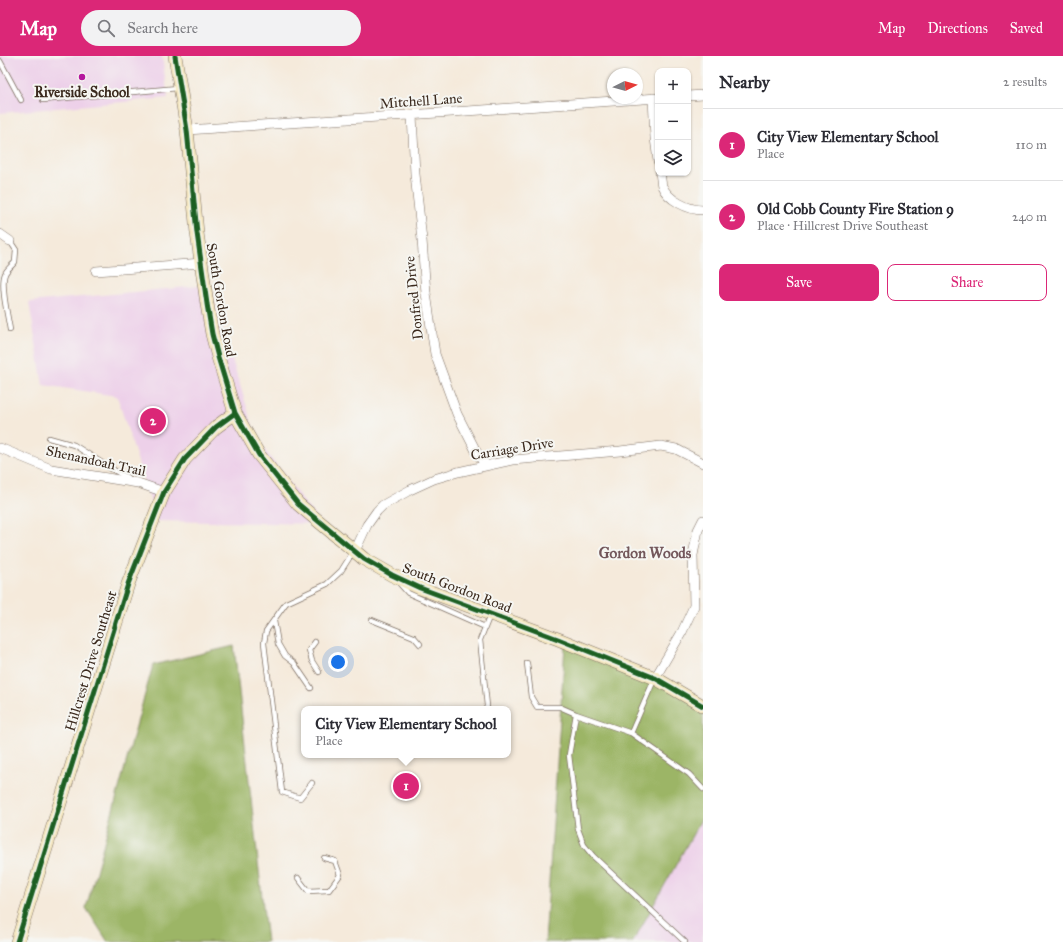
<!DOCTYPE html>
<html lang="en">
<head>
<meta charset="utf-8">
<style>
	body { margin:0; font-family:"IM FELL Great Primer",serif; background:#f2f2f3; color:#2b2b33 }
	.controls { position:absolute; right:12px; top:12px; display:grid; overflow:hidden; border-radius:8px; box-shadow:0 1px 3px #0004 }
	.controls button { width:36px; height:36px; display:grid; place-items:center; padding:0; border:0; border-bottom:1px solid #e1e1e2; background:#fff; color:#2b2b33; font:20px sans-serif }
	.compass { position:absolute; left:607px; top:12px; width:36px; height:36px; border-radius:50%; background:#fff; box-shadow:0 1px 3px #0004; rotate:85deg }
	.you { position:absolute; left:338px; top:606px; width:14px; height:14px; margin:-10px; border:3px solid #fff; border-radius:50%; background:#1a73e8; box-shadow:0 0 0 6px #1a73e833 }
	.badge { display:grid; place-items:center; width:26px; height:26px; border-radius:50%; background:#db2777; color:#fff; font-size:13px; font-weight:700 }
	.pin { position:absolute; translate:-50% -50%; border:2px solid #fff; box-shadow:0 1px 4px #0006 }
	.popup { position:absolute; left:301px; top:650px; width:210px; height:52px; box-sizing:border-box; display:grid; place-content:center; border-radius:8px; background:#fff; filter:drop-shadow(0 1px 3px #0005); font-size:13px; white-space:nowrap; color:#7c7c81 }
	.popup b { font-size:15px; color:#2b2b33 }
	.popup::after { content:''; position:absolute; left:50%; top:100%; margin-left:-8px; border:8px solid transparent; border-top-color:#fff }
	.list { margin:0; padding:0; list-style:none }
	h2 { display:flex; justify-content:space-between; align-items:center; height:52px; margin:0; padding:0 16px; font-size:17px }
	h2 small { font-size:13px; font-weight:400; color:#7c7c81 }
	.list li { display:grid; grid-template-columns:26px 1fr auto; gap:12px; align-items:center; box-sizing:border-box; height:72px; padding:0 16px; border-top:1px solid #e1e1e2 }
	.list b { display:block; font-size:15px; white-space:nowrap }
	.list p { margin:0; font-size:13px; white-space:nowrap; color:#7c7c81 }
	.list em { font-size:13px; font-style:normal; color:#7c7c81 }
	.actions { display:flex; gap:8px; padding:12px 16px }
	.actions a { flex:1; padding:9px 0; border:1px solid #db2777; border-radius:8px; text-align:center; font-size:14px; color:#db2777 }
	.actions .main { background:#db2777; color:#fff }
	.icon { flex:none; width:22px; height:22px; fill:none; stroke:currentColor; stroke-width:2; stroke-linecap:round; stroke-linejoin:round }
	.map { position:relative; flex:none; width:703px; height:886px; overflow:hidden }
	header { display:flex; align-items:center; gap:24px; box-sizing:border-box; height:56px; padding:0 20px; background:#db2777; color:#fff }
	header strong { font-size:19px }
	nav { display:flex; gap:22px; margin-inline-start:auto; font-size:14px }
	.search { width:280px; height:36px; background:#f2f2f3; display:flex; align-items:center; gap:10px; box-sizing:border-box; padding:0 14px; border-radius:22px; color:#7c7c81; font-size:15px }
	main { display:flex }
	aside { flex:1; background:#fff }
	.map>svg:first-child { display:block }
	.built { fill:#edd0e9 }
	.forest { fill:#9cb566; stroke:#6c7042 }
	.lines { fill:none; stroke-linecap:round; stroke-linejoin:round }
	.lane-casing { stroke:#7c6d60; stroke-width:6 }
	.street-casing { stroke:#7c6d60; stroke-width:10 }
	.secondary-casing { stroke:#7c6d60; stroke-width:14 }
	.lane { stroke:#fff; stroke-width:4.5 }
	.street { stroke:#fff; stroke-width:9 }
	.secondary { stroke:#f6e9c3; stroke-width:13 }
	.cycleway-casing { stroke:#f6f6f2; stroke-width:8 }
	.cycleway { stroke:#1b5e20; stroke-width:5 }
	.poi-dot { fill:#b5179e; stroke:#f6f6f2; stroke-width:1.5 }
	.labels { text-anchor:middle; dominant-baseline:central; stroke-width:4; stroke-linejoin:round; paint-order:stroke }
	.poi-label { font-size:14px; font-weight:bold; fill:#3b2a1e; stroke:#f6f6f2 }
	.street-label { font-size:14px; fill:#3b2a1e; stroke:#f6f6f2 }
	.neighbourhood-label { font-size:15px; font-weight:bold; fill:#73575b; stroke:#f6f6f2 }
</style>
</head>
<body>
<header>
<strong>Map</strong>
<div class="search"><svg class="icon" aria-label="search" viewBox="0 0 24 24"><circle cx="10" cy="10" r="6"/><path d="M15 15l6 6"/></svg>Search here</div>
<nav><a>Map</a><a>Directions</a><a>Saved</a></nav>
</header>
<main>
<div class="map">
<svg width="703" height="886" viewBox="0 0 703 886">
	<rect width="100%" height="100%" fill="#f6f6f2"/>
	<filter id="ink" filterUnits="userSpaceOnUse"><feTurbulence type="fractalNoise" baseFrequency=".025" numOctaves="2"/><feDisplacementMap in="SourceGraphic" scale="8" xChannelSelector="R" yChannelSelector="G"/><feConvolveMatrix kernelMatrix="1 2 1 2 8 2 1 2 1" color-interpolation-filters="sRGB"/></filter>
	<filter id="wash" filterUnits="userSpaceOnUse"><feTurbulence type="fractalNoise" baseFrequency=".012" numOctaves="4" result="noise"/><feDisplacementMap in="SourceGraphic" scale="16" xChannelSelector="R" yChannelSelector="G"/><feGaussianBlur stdDeviation="0.9" result="paint"/><feColorMatrix in="noise" values="0 0 0 0 0 0 0 0 0 0 0 0 0 0 0 0 0 1.4 0 .05"/><feComposite in="paint" operator="in"/></filter>
	<g filter="url(#wash)">
		<rect width="100%" height="100%" fill="#f5eadb"/>
		<path class="built" d="M0,0H162L168,42L0,57Z
			M209,229L257,384L321,468L157,465L117,340L43,329L29,246Z
			M703,760V886H633L651,854Z"/>
		<path class="forest" d="M565,589L703,648V760L633,886H545Z
			M234,590L267,886H108L86,852L153,609Z"/>
	</g>
	<g filter="url(#ink)">
		<g class="lines">
			<g class="lane-casing">
				<path id="lane" d="M0,5L21,44
					M43,44L178,32
					M10,274C8,261 0,229 5,218C7,213 12,210 15,206L16,194L10,185
					M49,382L74,389L110,412L130,423
					M400,528L408,537L485,571
					M372,564L414,581L420,588
					M274,565L278,588L285,600L294,607L311,632
					M315,586L309,594L312,605L319,616
					M527,607L531,641L537,651H560L576,658
					M486,653L487,650L480,584L490,559
					M631,677L654,624
					M312,727L300,742L282,736L264,587L266,575L286,547L327,528L341,515L353,496
					M298,822L308,835L329,834L340,819L335,805L324,802
					M685,886L593,800L584,789L578,773L569,699L576,658L631,677L689,718L703,733"/>
			</g>
			<g class="street-casing">
				<path id="street" d="M688,40L703,39
					M653,42L655,82L658,105
					M412,59L415,118L422,184L426,237L435,298L457,358L478,399L486,409
					M187,74L658,42
					M660,117C661,121 661,126 662,130C668,144 688,154 703,154
					M0,178L10,185
					M96,215L202,207
					M0,392L51,413L138,427L164,436
					M355,495L367,469L377,455L383,449L410,434L434,423L458,416L512,404L620,395L661,390L676,393L703,407
					M655,622L682,576L694,550L693,499L698,474L703,464"/>
			</g>
			<g class="secondary-casing">
				<path id="secondary" d="M175,0L187,74L197,177L207,248L212,278L218,301L235,357L259,399L298,448L364,503L392,519L420,532L558,583L655,622L703,650
					M17,886L128,528L164,436L185,403L216,371L235,357"/>
			</g>
			<use href="#lane" class="lane"/>
			<use href="#street" class="street"/>
			<use href="#secondary" class="secondary"/>
			<g class="cycleway-casing">
				<path id="cycleway" d="M175,0L187,74L197,177L207,248L212,278L218,301L235,357L259,399L298,448L364,503L392,519L420,532L558,583L655,622L703,650
					M17,886L128,528L164,436L185,403L216,371L235,357"/>
			</g>
			<use href="#cycleway" class="cycleway"/>
		</g>
	</g>
	<circle class="poi-dot" cx="82" cy="21" r="4"/>
	<g class="labels">
		<g class="poi-label">
			<text x="82" y="36">Riverside School</text>
		</g>
		<g class="street-label">
			<text transform="translate(421 45) rotate(-4)">Mitchell Lane</text>
			<text transform="translate(414 242) rotate(-96)">Donfred Drive</text>
			<text transform="translate(221 244) rotate(80)">South Gordon Road</text>
			<text transform="translate(512 393) rotate(-9)">Carriage Drive</text>
			<text transform="translate(96 405) rotate(12)">Shenandoah Trail</text>
			<text transform="translate(457 532) rotate(21)">South Gordon Road</text>
			<text transform="translate(91 605) rotate(-73)">Hillcrest Drive Southeast</text>
		</g>
		<g class="neighbourhood-label">
			<text x="645" y="497">Gordon Woods</text>
		</g>
	</g>
</svg>
<div class="controls">
<button>+</button>
<button>−</button>
<button><svg class="icon" aria-label="layers" viewBox="0 0 24 24"><path d="M12 4l9 5-9 5-9-5zM3 14l9 5 9-5"/></svg></button>
</div>
<svg class="compass" viewBox="-18 -18 36 36"><path d="M0-13l5 13h-10z" fill="#e53935"/><path d="M0 13l5-13h-10z" fill="#7c7c81"/></svg>
<div class="you"></div>
<div class="pin badge" style="left:406px;top:730px">1</div>
<div class="popup"><b>City View Elementary School</b>Place</div>
<div class="pin badge" style="left:153px;top:365px">2</div>
</div>
<aside>
<h2>Nearby<small>2 results</small></h2>
<ul class="list">
<li><span class="badge">1</span><div><b>City View Elementary School</b><p>Place</p></div><em>110 m</em></li>
<li><span class="badge">2</span><div><b>Old Cobb County Fire Station 9</b><p>Place · Hillcrest Drive Southeast</p></div><em>240 m</em></li>
</ul>
<div class="actions"><a class="main">Save</a><a>Share</a></div>
</aside>
</main>
</body>
</html>
